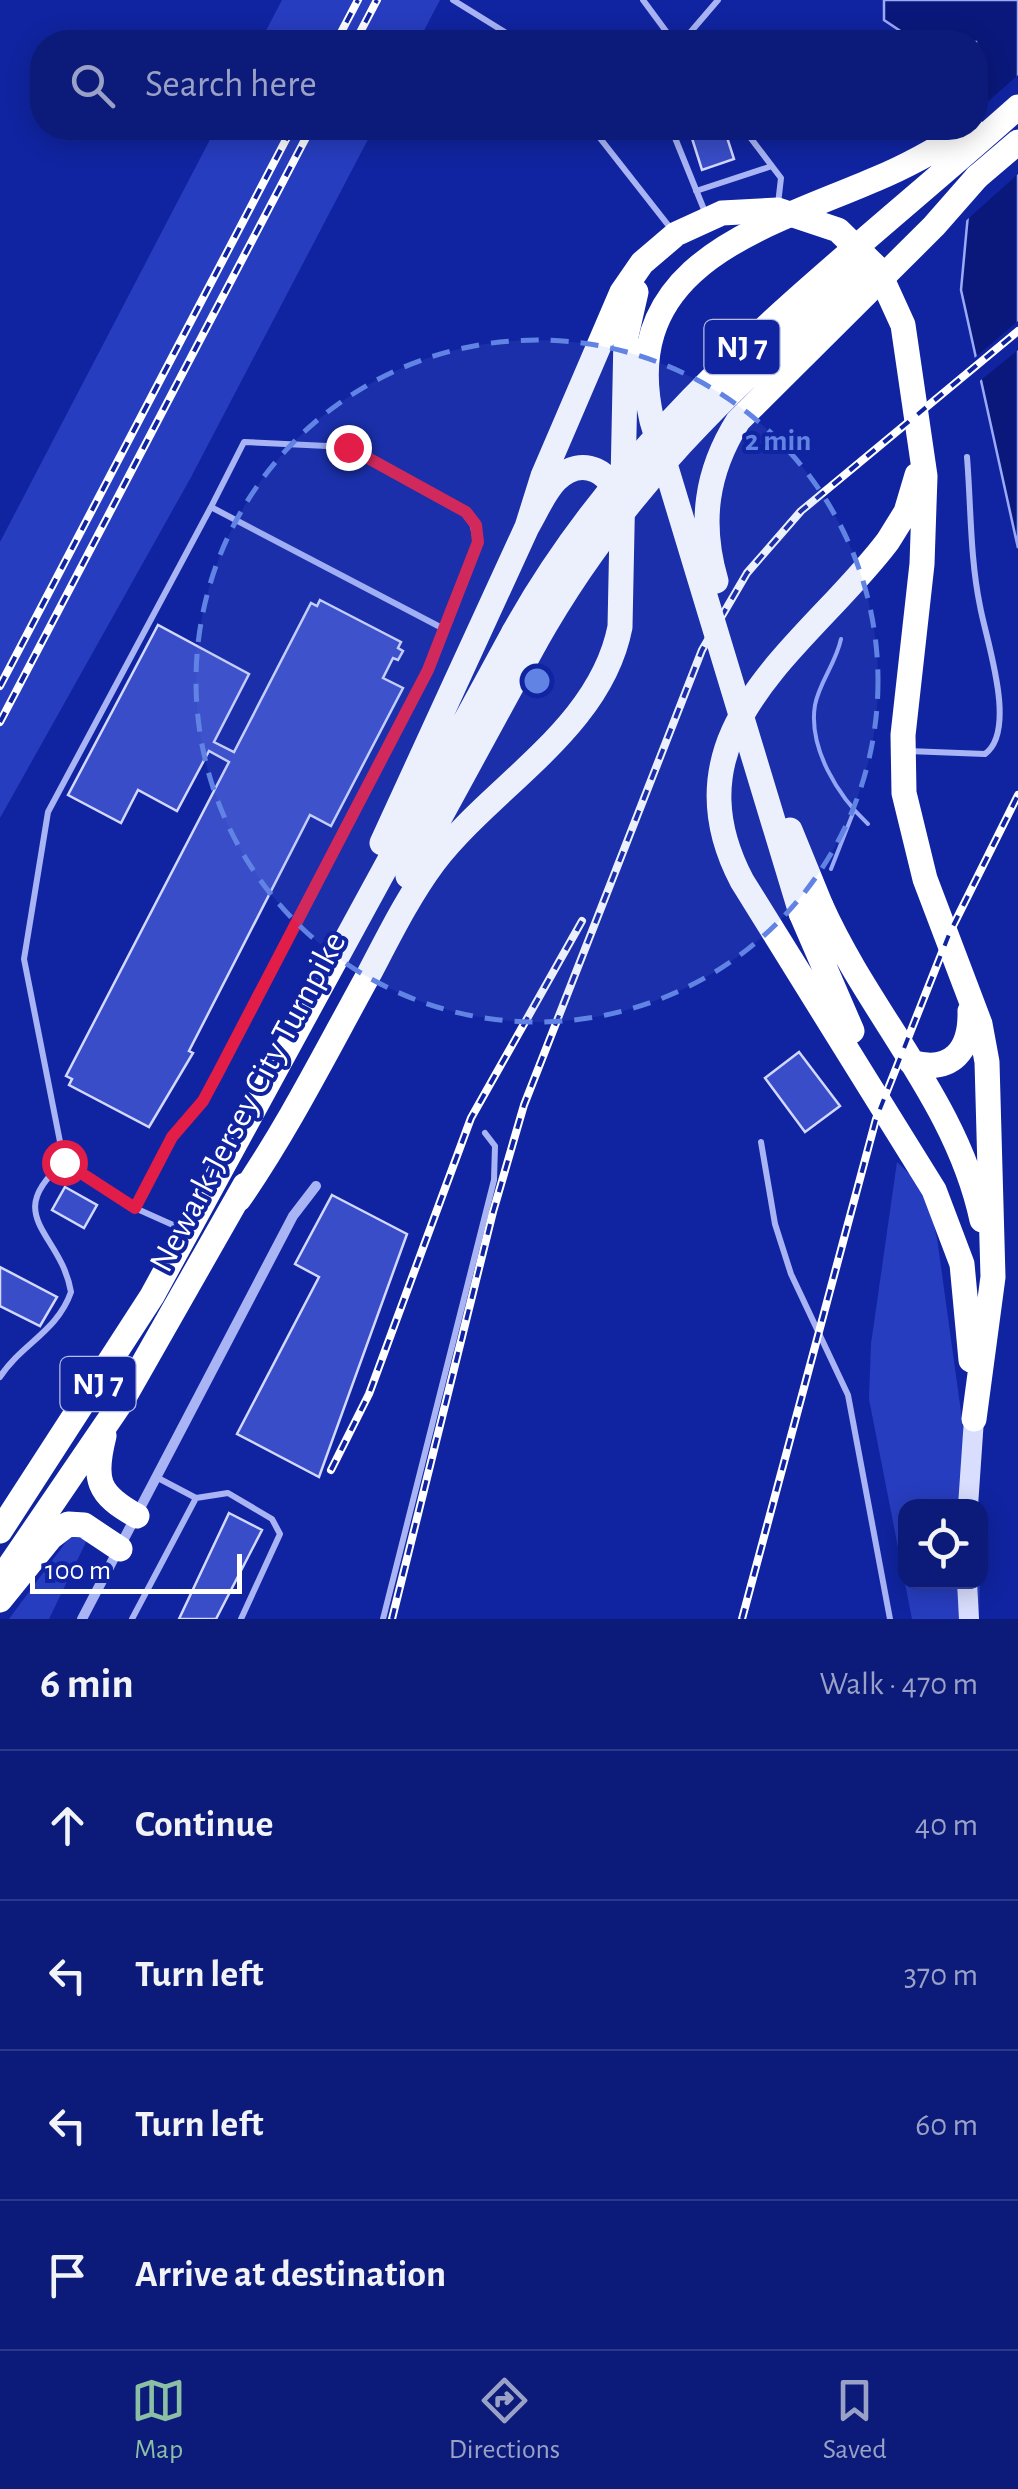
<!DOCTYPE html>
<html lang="en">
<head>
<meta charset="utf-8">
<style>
	body { margin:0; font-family:"Alegreya Sans",sans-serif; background:#15247e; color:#f1f3f6 }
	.controls { position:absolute; right:30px; bottom:30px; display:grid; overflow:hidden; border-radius:20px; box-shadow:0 5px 25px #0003 }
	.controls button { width:90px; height:90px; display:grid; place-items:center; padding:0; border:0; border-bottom:2px solid #2c398a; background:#0c1b79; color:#f1f3f6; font:50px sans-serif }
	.scale { position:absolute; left:30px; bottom:25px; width:212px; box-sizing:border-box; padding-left:10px; border:5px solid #fff; border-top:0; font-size:28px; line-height:35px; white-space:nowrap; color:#fff; -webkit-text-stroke:8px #1024a1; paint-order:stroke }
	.stop { position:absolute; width:30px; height:30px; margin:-22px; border:8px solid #e11d48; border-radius:50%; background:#fff }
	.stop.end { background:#e11d48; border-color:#fff; box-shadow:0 2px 10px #0008 }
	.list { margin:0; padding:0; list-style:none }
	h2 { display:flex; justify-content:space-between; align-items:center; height:130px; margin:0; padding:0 40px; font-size:42px }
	h2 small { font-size:32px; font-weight:400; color:#9aa1c6 }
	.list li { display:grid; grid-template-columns:65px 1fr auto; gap:30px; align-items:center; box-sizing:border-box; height:150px; padding:0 40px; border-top:2px solid #2c398a }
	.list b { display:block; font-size:38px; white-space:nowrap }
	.list em { font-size:32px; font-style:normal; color:#9aa1c6 }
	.icon { flex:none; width:55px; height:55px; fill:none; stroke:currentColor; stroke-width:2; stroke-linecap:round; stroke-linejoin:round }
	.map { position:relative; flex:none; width:1018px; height:1619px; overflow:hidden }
	.search { position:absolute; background:#0c1b79; box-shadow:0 5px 25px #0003; left:30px; right:30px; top:30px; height:110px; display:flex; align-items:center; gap:25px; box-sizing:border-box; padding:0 35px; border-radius:40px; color:#9aa1c6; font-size:38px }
	.sheet { height:730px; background:#0c1b79 }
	nav { display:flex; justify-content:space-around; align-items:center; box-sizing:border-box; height:140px; border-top:2px solid #2c398a; background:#0c1b79; font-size:28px; color:#9aa1c6 }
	nav a { display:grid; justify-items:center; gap:5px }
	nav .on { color:#8abfa5 }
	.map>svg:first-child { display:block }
	.green { fill:#273dc0 }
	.water { fill:#0a187c; stroke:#9aaaf9; stroke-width:2.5 }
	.pier { fill:#1024a1 }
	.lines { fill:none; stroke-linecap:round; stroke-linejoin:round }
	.stream { stroke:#9aaaf9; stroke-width:4 }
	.building { fill:#394dc8; stroke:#d2d8fe; stroke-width:2.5 }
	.lane { stroke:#a9b4f5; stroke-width:6 }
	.street { stroke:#a9b4f5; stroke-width:10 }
	.secondary { stroke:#d9defe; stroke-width:20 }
	.highway { stroke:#fff; stroke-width:25 }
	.rail-casing { stroke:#fff; stroke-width:8 }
	.rail { stroke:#1024a1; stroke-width:4; stroke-dasharray:11; stroke-linecap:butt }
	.highway-bridge { stroke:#fff; stroke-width:25 }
	.route { stroke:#e11d48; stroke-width:12 }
	.ring { fill:none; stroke:#6183e4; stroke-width:5; stroke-dasharray:18 12 }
	.labels { text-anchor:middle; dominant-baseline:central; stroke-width:8; stroke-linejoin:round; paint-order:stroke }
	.shield { fill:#1024a1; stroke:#b7bde3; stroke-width:2.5 }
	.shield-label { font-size:32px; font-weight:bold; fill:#fff }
	.street-label { font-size:35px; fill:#fff; stroke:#1024a1 }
	.centre { fill:#6183e4; stroke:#1024a1; stroke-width:5 }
	.ring-label { font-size:30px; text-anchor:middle; font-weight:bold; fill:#6183e4; stroke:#1024a1; stroke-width:8; stroke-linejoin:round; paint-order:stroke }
</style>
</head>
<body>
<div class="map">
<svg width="1018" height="1619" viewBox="0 0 1018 1619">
	<rect width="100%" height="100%" fill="#1024a1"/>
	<path class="green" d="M282,0H440L418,42H260Z
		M216,128H374L190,479L0,818V542Z
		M897,1162L925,1189L937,1238L974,1506H906V1582H980L979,1619H912L869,1399L871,1344Z
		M74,1531L88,1538L49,1619H9Z"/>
	<path class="water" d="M884,0H1018V548L961,290L976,128V42H917L884,20Z"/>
	<path class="pier" d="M1018,75V174L960,226L962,206L945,130L976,128V112Z
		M1018,321V350L976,384L971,361Z"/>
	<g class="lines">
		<path class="stream" d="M841,639C836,663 819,683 815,705C808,748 838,796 868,824
			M831,869L853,813"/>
	</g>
	<path class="building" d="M704,128H724L734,159L702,170L690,132Z
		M320,600L401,642L398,648L403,651L398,660L393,658L383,678L403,688L331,826L310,815L189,1051L193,1053L149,1127L69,1085L72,1079L66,1076L229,762L209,751L177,811L138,790L121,823L68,795L158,625L249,674L214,742L234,752L311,603L317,606Z
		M799,1052L840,1106L805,1132L765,1078Z
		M65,1187L97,1205L84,1228L52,1210Z
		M332,1195L407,1234L319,1477L237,1434L319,1277L295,1264Z
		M0,1267L57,1297L40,1326L0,1306Z
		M229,1513L262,1530L216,1619H179Z"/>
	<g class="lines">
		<path class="lane" d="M453,0L521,42
			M643,0L674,42
			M682,42L718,0
			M592,128L672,230
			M671,128L705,212
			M743,128L781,178L778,204
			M696,191L772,166
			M211,507L244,442L348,447L466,513C492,548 457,593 444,629
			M908,751L985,754C1018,730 986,640 980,606C970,558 971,506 967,457
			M761,1142L775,1224L791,1274L848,1395L890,1619
			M135,1208L172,1137L203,1101L218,1073L429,670L444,629L211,507L48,812L24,959L64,1162L135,1208L182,1229
			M0,1377C21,1344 57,1332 71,1292C61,1232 0,1217 64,1162
			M158,1478L196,1498L228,1493L272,1519L280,1534L241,1619
			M132,1619L196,1498
			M383,1619L494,1180L495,1146L485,1133"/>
		<path class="street" d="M82,1619L293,1216L316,1186"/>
		<path class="secondary" d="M968,1506L974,1419
			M967,1582L969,1619"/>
		<path class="highway" d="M977,177L1018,142
			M917,475L906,512L888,541C809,646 662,729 742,881L934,1190L962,1264L971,1360
			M527,527L543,476L622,292L642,263L676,234L722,213L778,210L838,230L877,268L903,325L925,476L922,564L903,735L904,793L925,879L980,1024L987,1062L993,1277L974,1419
			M382,843L527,527C536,512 544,492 556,480C582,454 615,472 618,504
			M408,876L535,643
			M821,906C870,1015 957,1102 982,1220
			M801,913L852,1031
			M911,1062C952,1074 971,1050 970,1011
			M239,1199C288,1128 327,1050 369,974C389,936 408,897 434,862C494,784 600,729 620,627L626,336L636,292
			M104,1436C93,1480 97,1494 137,1516
			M0,1531L152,1296L514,632
			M0,1580L122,1401L245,1185
			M0,1600L51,1537L68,1524L84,1525L120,1549"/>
		<g class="rail-casing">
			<path id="rail" d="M336,42L358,0
				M355,42L377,0
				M0,686L292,128
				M0,722L311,128
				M331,1470L369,1394L471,1118L582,921
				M392,1619L493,1212L524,1105L702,650L747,573L801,511L1018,331
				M742,1619L876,1119L950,932L1018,795"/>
		</g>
		<use href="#rail" class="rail"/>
		<path class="highway-bridge" d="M716,581C699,523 706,472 738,421L934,226L977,177
			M514,632C635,413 836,270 1018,107
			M535,643C620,491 731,387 860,274
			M790,830L821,906
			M801,913L652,421C615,263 765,227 876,179C910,165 941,147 971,128"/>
	</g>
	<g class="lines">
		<path class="route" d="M64,1162L135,1208L172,1137L203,1101L218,1073L428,670L478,542L476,525L466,512L348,447"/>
	</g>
	<circle cx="537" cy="681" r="341" fill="#6183e4" fill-opacity=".12"/>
	<circle class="ring" cx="537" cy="681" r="341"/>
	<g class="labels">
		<g class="shield">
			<rect x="704.5" y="320" width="75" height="54" rx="8"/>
			<rect x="60.5" y="1357" width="75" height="54" rx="8"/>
		</g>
		<g class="shield-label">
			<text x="742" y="347">NJ 7</text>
			<text x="98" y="1384">NJ 7</text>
		</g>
		<g class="street-label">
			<text transform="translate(248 1102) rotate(-62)">Newark-Jersey City Turnpike</text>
		</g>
	</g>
	<circle cx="537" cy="681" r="15" class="centre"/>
	<g class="ring-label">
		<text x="778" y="450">2 min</text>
	</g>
</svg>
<div class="controls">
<button><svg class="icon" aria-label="locate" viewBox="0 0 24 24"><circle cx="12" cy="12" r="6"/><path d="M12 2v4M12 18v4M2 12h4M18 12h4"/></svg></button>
</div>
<div class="scale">100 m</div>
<div class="stop" style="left:64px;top:1162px"></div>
<div class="stop end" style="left:348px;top:447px"></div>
<div class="search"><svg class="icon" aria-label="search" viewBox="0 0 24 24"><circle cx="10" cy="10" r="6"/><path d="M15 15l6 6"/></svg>Search here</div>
</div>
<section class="sheet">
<h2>6 min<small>Walk · 470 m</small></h2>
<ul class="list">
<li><svg class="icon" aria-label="ahead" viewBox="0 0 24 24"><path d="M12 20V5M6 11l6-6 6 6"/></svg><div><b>Continue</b></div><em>40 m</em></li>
<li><svg class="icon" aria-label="left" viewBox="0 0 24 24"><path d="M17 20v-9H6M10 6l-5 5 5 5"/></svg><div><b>Turn left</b></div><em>370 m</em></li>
<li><svg class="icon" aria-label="left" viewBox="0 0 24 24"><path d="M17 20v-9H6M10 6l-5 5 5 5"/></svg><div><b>Turn left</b></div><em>60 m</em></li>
<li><svg class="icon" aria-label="arrive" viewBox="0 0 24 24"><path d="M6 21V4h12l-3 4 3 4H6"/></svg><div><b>Arrive at destination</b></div></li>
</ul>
</section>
<nav>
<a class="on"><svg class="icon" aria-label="map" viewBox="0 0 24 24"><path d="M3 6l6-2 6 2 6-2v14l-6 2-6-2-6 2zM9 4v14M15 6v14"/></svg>Map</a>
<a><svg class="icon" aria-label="directions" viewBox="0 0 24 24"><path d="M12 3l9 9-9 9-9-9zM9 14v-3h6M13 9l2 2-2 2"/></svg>Directions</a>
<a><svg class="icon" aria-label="saved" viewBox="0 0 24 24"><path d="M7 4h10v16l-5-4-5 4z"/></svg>Saved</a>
</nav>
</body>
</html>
